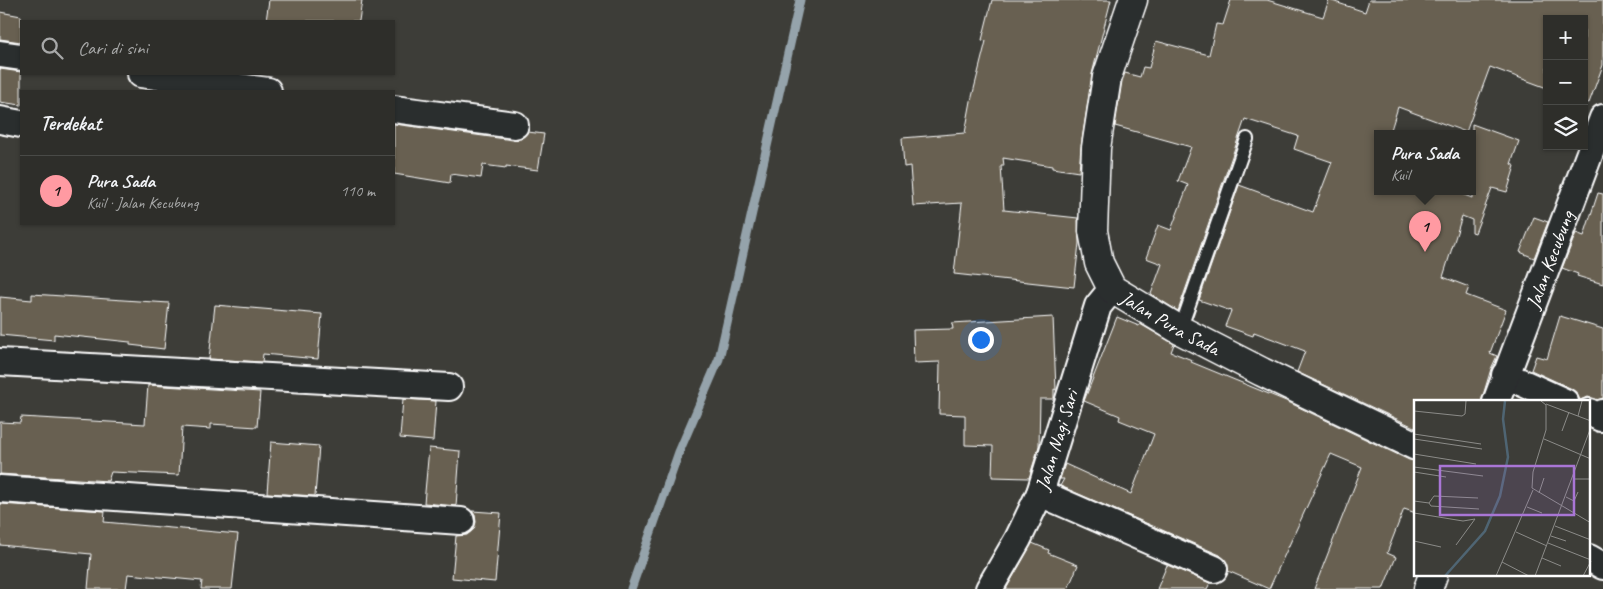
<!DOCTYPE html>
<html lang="id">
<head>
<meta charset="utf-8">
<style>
	body { margin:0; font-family:Caveat,sans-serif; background:#3a3a36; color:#f1f3f6 }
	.controls { position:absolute; right:15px; top:15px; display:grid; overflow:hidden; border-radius:0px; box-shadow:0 1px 4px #0004 }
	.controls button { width:45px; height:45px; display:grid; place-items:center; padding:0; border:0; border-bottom:1px solid #494a47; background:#2e2e2a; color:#f1f3f6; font:25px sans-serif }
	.you { position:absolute; left:980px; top:339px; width:18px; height:18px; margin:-12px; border:4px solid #fff; border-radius:50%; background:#1a73e8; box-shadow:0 0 0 8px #1a73e833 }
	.badge { display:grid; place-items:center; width:32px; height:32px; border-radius:50%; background:#ff9aa2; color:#111; font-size:16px; font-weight:700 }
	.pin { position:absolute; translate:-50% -41px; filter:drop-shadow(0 1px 2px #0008) }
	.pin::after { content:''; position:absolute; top:26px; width:18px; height:15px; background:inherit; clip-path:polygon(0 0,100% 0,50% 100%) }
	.popup { position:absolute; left:1374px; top:130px; width:102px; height:65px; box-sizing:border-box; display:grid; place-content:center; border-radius:0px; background:#2e2e2a; filter:drop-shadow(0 1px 4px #0005); font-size:16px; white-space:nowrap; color:#a7a8a8 }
	.popup b { font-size:19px; color:#f1f3f6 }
	.popup::after { content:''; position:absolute; left:50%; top:100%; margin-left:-10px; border:10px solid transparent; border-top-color:#2e2e2a }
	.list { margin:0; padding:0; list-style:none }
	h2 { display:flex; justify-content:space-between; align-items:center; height:65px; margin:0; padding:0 20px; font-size:21px }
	h2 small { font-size:16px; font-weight:400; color:#a7a8a8 }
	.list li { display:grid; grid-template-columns:32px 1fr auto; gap:15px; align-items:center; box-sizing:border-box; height:70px; padding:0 20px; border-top:1px solid #494a47 }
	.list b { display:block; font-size:19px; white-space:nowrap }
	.list p { margin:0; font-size:16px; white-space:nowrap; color:#a7a8a8 }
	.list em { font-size:16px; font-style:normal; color:#a7a8a8 }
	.icon { flex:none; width:28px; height:28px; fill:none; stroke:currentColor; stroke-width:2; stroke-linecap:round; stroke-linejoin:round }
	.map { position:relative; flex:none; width:1603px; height:589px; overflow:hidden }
	.search { position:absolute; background:#2e2e2a; box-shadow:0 1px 4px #0004; left:20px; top:20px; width:375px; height:55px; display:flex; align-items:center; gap:12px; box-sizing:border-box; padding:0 18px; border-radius:0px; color:#a7a8a8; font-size:19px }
	.panel { position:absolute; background:#2e2e2a; box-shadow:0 1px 4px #0004; left:20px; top:90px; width:375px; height:135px; border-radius:0px }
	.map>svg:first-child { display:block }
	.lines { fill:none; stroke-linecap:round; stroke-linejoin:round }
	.stream { stroke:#95a3ab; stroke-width:9 }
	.building { fill:#686151; stroke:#fff }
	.lane-casing { stroke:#fff; stroke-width:16 }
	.street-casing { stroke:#fff; stroke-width:30 }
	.secondary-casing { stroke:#fff; stroke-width:31 }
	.lane { stroke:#2a2d2e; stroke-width:12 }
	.street { stroke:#2a2d2e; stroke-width:26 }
	.secondary { stroke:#2a2d2e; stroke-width:28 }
	.labels { text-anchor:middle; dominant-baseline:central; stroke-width:4; stroke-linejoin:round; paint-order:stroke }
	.street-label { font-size:20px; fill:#fff; stroke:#2a2d2e }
	.inset-river { fill:none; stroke:#4f6573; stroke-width:2.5 }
	.inset-road { fill:none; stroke:#8b8b88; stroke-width:1 }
	.view { fill:#a976d5; fill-opacity:0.15; stroke:#a976d5; stroke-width:2.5 }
	.inset-edge { fill:none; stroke:#fff; stroke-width:2.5 }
</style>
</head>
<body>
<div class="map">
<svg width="1603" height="589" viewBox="0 0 1603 589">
	<rect width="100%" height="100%" fill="#3d3d38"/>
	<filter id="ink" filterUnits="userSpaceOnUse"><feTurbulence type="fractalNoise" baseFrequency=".02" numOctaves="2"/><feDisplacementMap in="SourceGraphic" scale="10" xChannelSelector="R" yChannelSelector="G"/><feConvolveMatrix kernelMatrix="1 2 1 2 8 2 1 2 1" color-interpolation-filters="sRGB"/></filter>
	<g filter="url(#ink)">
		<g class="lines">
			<path class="stream" d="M631,589L679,452L719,359L800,0"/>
		</g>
		<path class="building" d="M269,0H362L359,21H266Z
			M992,0H1111L1092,74L1081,146L1079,172L1052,168V166L1003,158L1004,166H1001L1004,210L1078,218L1079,243L1074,287L954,274L962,203L913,206L910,166L904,167L902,138L965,133L971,101L986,41L982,40Z
			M1231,0H1267L1323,17L1329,0L1365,12L1369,0H1603V65L1589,103L1584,101V19H1547V88L1490,67L1466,132L1398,107L1390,133H1378V191H1454L1472,198V124L1519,141L1511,164L1515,166L1507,192L1492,188L1475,233L1472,232V220L1462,216L1443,277L1469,287L1466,295L1506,310L1490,353L1497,356L1491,369L1481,402H1416V428L1297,372L1305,351L1254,332L1253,336L1225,326L1231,311L1199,300L1239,185L1313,212L1332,162L1294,149L1298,136L1245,119L1178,311L1151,294L1162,264L1146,258L1158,225L1171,230L1188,185L1178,181L1191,147L1115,126L1122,81L1125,73L1140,77L1143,67L1149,68L1156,41L1209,55L1216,24L1223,25Z
			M0,12L21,16V42L0,39Z
			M0,69L21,72V105L0,102Z
			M394,124L513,140L521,139L528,132L544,134L538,170L506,166V168L483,165L481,178L451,174L450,183L394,174Z
			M1598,193L1603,194V284L1577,276L1578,274L1562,268L1576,233L1584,236Z
			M1534,217L1548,222L1534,258L1520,252Z
			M32,294L169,303L164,349L130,345V342L54,334V340L0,335V297L32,300Z
			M215,305L322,314L318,359L263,354L262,362L209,359Z
			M1560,316L1603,329V398L1598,400L1588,397L1580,400L1577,394L1572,389L1531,370L1536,356L1547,359Z
			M1053,317L1056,390L1054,389V399H1040L1039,446L1029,478L992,477L993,446L965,445V415L939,414L940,362L914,363L913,330L953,329L952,323Z
			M1117,317L1139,326L1140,324L1174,344L1171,352L1192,360L1191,362L1286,401L1409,460L1416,461V513L1404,509L1387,553L1396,557L1383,589H1314L1362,467L1331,454L1269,589L1228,571L1226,561L1220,555L1060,486L1064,479H1060L1065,464L1131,494L1154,434L1119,420L1120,416L1084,401Z
			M148,385L260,392L257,427L211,424V429L182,427L179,475L111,472L108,481L0,474V422L20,423L21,417L145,424Z
			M403,399L436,401L433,441L400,438Z
			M271,442L319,446L315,496L267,493Z
			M429,448L460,451L456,506L424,503Z
			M0,504L105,511L104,522L238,534L232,589H201L202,581L128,574L126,589H88L91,554L0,545Z
			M472,511L501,513L495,582L452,578L456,536L467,535L474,529L476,522L475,515Z
			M1032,543L1049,550L1048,553L1078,565L1068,589H1006Z
			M1167,565L1210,583L1207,589H1157Z"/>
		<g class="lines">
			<g class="lane-casing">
				<path id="lane" d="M1180,330L1247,139"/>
			</g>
			<g class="street-casing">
				<g id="street">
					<path d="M0,54L21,57"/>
					<path d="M141,74L268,91"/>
					<path d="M394,109L515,125"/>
					<path d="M0,120L21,124"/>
					<path d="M0,362L449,387"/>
					<path d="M1505,375L1565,402"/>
					<path id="s1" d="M1496,402L1603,118"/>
					<path d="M1589,412L1601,418L1603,413"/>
					<path d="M0,489L461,521"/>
					<path d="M1040,493L1214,569"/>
					<path d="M1589,558L1603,566"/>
					<path id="s2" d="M989,589L1018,539L1040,493L1098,306L1112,289"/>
				</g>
			</g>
			<g class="secondary-casing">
				<g id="secondary">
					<path id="s3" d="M1133,0L1107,77L1096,148L1093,231L1099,263L1112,289L1180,330L1262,372L1416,446"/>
					<path d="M1428,589L1433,575"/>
				</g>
			</g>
			<use href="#lane" class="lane"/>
			<use href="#street" class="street"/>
			<use href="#secondary" class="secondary"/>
		</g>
	</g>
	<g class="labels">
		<g class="street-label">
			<text stroke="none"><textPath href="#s1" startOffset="152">Jalan Kecubung</textPath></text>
			<text stroke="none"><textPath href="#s3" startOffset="365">Jalan Pura Sada</textPath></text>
			<text stroke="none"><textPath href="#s2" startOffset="164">Jalan Nagi Sari</textPath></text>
		</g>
	</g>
	<g transform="translate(1414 400)">
		<rect width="176" height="176" fill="#3d3d38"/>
		<path class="inset-river" d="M31,176L71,131L86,96L94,57L89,19L91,1"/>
		<path class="inset-road" d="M127,1L132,5V30L119,72L118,88L177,123M132,4L177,21M0,11L48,16L51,14L52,1M164,16L168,1M148,31L155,12M0,34L67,44M0,39L68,49M130,39L177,59M0,54L62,64M0,67L69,76M0,72L32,77M159,79H177M125,93L130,78M152,97L160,101L164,92M0,101L15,103L20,96L64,98M15,103L17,106L65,109M113,107L128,113M0,113L49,121L61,119L42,145M141,126L177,140M102,132L133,146M137,136L152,141M0,141L27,147M134,143L177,160M128,158L147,166M88,162L115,176M82,176L119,90M121,176L177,27M169,176L177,161"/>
		<path class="view" d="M26,66H160V115H26Z"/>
		<rect width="176" height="176" class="inset-edge"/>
	</g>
</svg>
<div class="controls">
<button>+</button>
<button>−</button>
<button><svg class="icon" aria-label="layers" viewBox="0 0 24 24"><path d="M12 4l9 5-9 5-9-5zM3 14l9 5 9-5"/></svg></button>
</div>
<div class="you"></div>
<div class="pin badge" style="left:1425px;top:252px">1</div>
<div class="popup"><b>Pura Sada</b>Kuil</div>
<div class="search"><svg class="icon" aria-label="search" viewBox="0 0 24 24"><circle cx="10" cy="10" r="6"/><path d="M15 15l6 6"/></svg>Cari di sini</div>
<section class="panel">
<h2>Terdekat<small></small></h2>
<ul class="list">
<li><span class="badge">1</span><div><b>Pura Sada</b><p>Kuil · Jalan Kecubung</p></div><em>110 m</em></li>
</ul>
</section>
</div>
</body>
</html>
